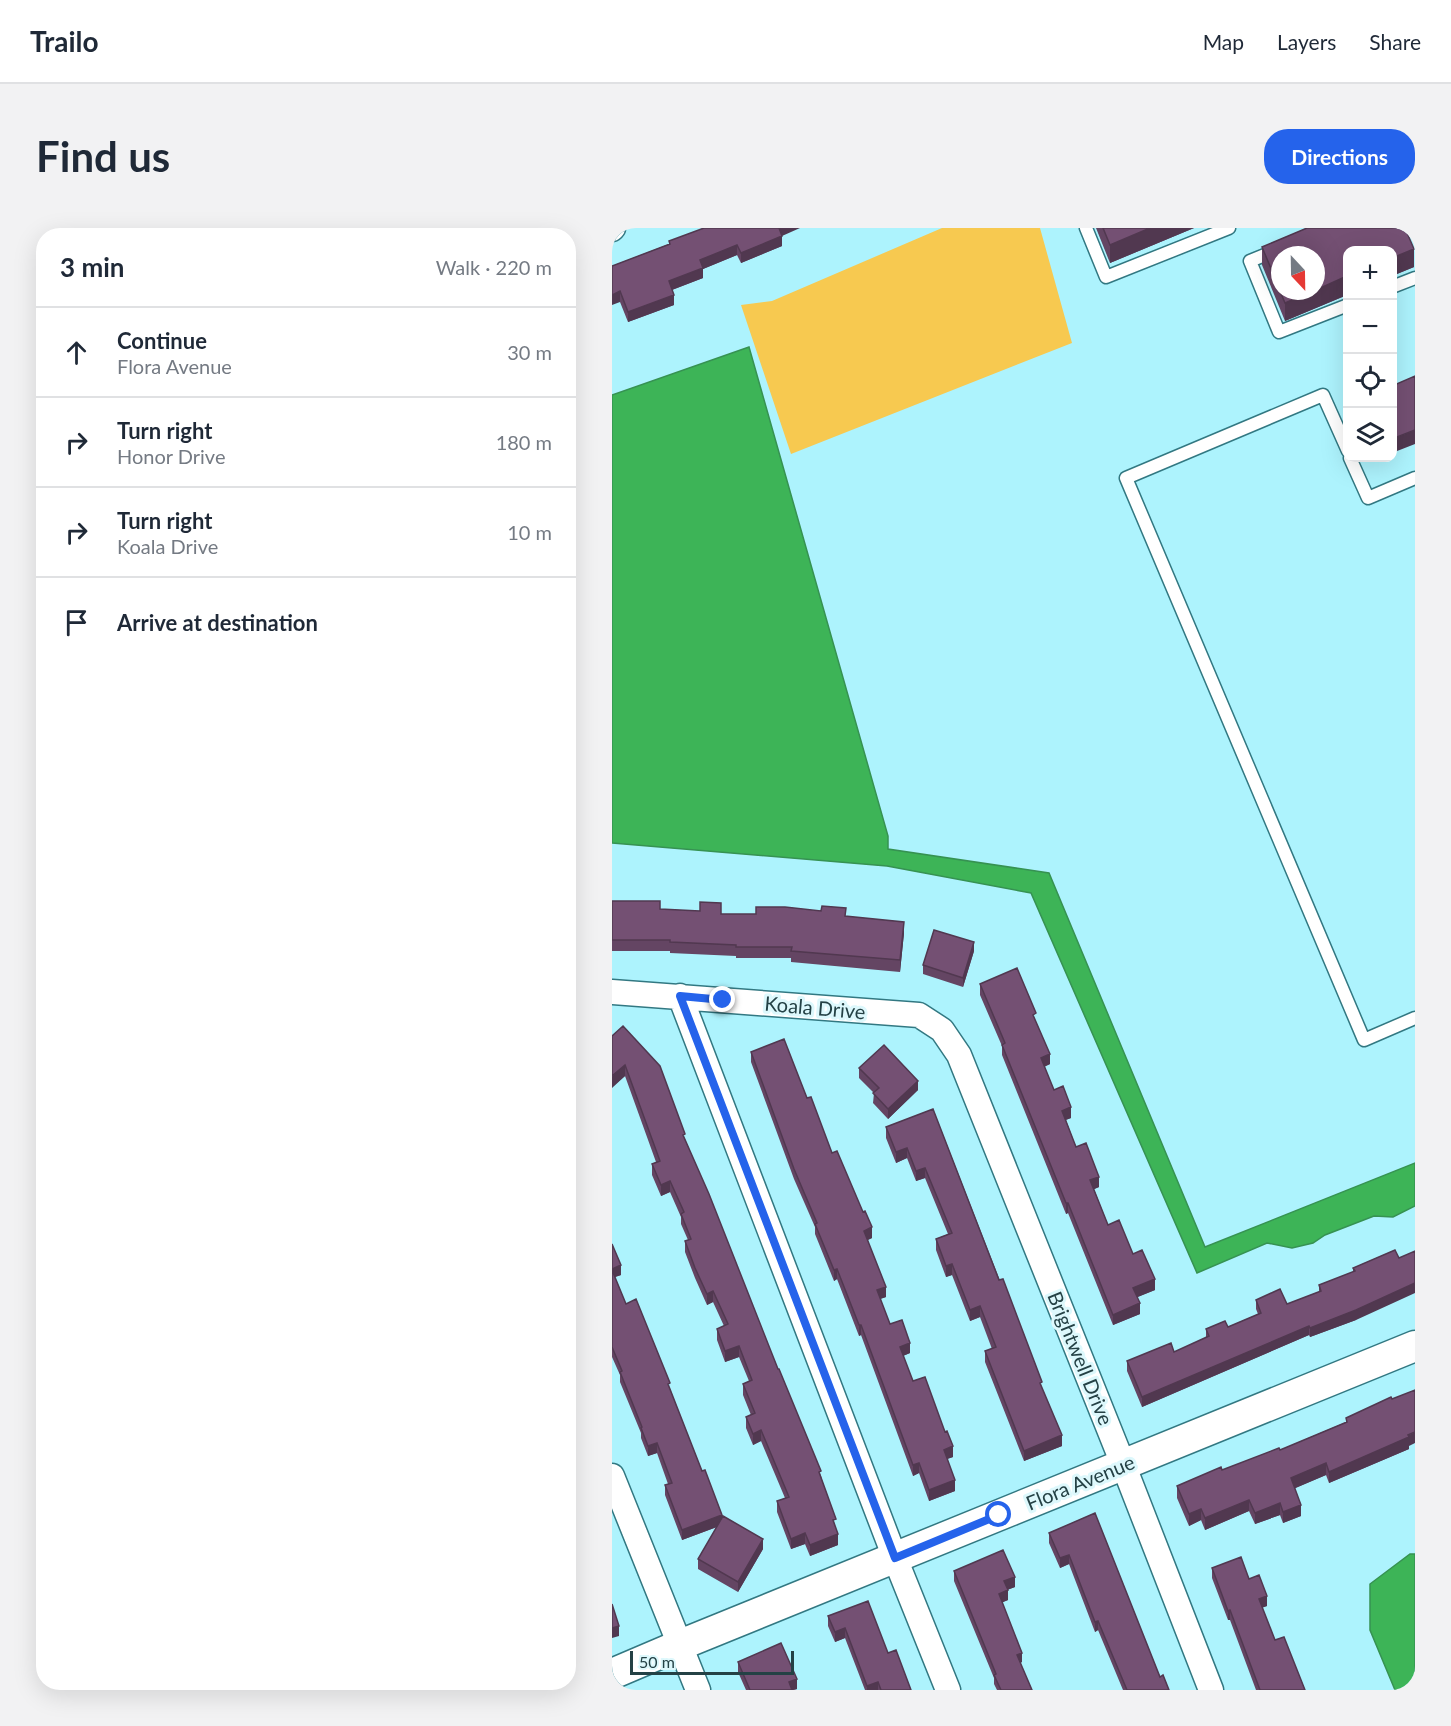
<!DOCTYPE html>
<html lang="en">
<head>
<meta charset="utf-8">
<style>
	body { margin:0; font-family:Lato,sans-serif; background:#f2f2f3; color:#1f2937 }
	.controls { position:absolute; right:18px; top:18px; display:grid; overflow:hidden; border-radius:12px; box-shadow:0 6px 24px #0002 }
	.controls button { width:54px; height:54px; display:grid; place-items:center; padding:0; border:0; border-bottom:2px solid #e0e1e3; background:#fff; color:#1f2937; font:30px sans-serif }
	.compass { position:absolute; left:659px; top:18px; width:54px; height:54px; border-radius:50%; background:#fff; box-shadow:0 6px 24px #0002; rotate:158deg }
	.scale { position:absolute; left:18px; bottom:15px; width:164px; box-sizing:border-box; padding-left:6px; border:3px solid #244145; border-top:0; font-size:16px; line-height:21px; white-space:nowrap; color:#244145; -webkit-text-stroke:4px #ddf8fc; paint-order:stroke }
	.stop { position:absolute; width:18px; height:18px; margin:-14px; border:4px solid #2563eb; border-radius:50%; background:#fff }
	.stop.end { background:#2563eb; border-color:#fff; box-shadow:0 2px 6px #0008 }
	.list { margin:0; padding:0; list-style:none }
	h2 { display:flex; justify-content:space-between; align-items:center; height:78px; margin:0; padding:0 24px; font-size:26px }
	h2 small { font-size:20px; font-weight:400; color:#747a83 }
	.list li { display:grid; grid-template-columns:39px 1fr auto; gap:18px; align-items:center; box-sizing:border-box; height:90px; padding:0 24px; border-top:2px solid #e0e1e3 }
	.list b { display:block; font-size:22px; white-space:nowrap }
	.list p { margin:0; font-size:20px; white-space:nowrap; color:#747a83 }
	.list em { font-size:20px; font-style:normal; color:#747a83 }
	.icon { flex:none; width:33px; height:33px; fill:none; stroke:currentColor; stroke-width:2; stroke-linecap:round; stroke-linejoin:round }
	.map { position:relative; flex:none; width:803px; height:1462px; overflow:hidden; border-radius:24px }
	header { display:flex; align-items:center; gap:36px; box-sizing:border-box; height:84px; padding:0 30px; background:#fff; border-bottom:2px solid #e0e1e3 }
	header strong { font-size:28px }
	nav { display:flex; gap:33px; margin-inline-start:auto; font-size:21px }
	.intro { display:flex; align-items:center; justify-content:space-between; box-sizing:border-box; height:144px; padding:0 36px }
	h1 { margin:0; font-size:42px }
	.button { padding:15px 27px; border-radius:24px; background:#2563eb; color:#fff; font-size:21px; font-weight:700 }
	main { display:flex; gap:36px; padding:0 36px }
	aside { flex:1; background:#fff; border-radius:24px; box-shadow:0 6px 24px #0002 }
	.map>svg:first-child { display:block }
	.green { fill:#f7c950 }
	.water { fill:#3db457; stroke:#369252; stroke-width:1.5 }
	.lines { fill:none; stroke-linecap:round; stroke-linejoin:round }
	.service-casing { stroke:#327882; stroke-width:15 }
	.minor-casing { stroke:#327882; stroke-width:27 }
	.tertiary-casing { stroke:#327882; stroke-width:33 }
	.service { stroke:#fff; stroke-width:12 }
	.minor { stroke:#fff; stroke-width:24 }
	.tertiary { stroke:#fff; stroke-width:30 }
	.wall { fill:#644563; fill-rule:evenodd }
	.shaded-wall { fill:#513850 }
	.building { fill:#745073; stroke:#513850; stroke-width:1.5 }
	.route { stroke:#2563eb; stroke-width:8 }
	.labels { text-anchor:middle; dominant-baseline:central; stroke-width:6; stroke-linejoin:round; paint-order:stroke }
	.street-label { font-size:20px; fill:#244145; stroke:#ddf8fc }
</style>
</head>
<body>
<header>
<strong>Trailo</strong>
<nav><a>Map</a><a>Layers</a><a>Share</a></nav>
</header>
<div class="intro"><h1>Find us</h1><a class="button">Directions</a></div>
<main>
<aside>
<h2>3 min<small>Walk · 220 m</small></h2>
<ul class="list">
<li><svg class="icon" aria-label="ahead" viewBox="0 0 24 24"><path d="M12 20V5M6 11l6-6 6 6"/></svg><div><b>Continue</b><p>Flora Avenue</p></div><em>30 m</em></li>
<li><svg class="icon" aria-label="right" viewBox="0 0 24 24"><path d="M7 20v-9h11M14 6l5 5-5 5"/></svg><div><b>Turn right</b><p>Honor Drive</p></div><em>180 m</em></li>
<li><svg class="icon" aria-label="right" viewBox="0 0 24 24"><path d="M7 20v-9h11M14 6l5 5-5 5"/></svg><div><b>Turn right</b><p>Koala Drive</p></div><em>10 m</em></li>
<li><svg class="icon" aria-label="arrive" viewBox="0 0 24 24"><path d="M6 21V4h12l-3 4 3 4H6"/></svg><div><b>Arrive at destination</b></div></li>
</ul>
</aside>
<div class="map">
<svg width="803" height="1462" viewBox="0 0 803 1462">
	<rect width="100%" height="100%" fill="#adf3fd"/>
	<path class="green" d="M330,0H428L460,115L179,226L129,77L160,73Z"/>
	<path class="water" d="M137,119L276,608V621L437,645L593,1019L803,935V978L781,989L762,988L713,1007L701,1015L680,1020L655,1015L585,1045L419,665L275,638L0,615V167Z
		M798,1326H803V1462H783L758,1402V1356Z"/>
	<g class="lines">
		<g class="service-casing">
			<path id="service" d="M474,0L494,49L617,0
				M665,22L638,33L667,104L736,77
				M780,59L803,50
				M736,223L711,167L514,250L752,812L803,790
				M738,230L756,270L803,250"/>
		</g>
		<g class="minor-casing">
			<path id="minor" d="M0,1L1,0
				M0,764L307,787L330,802L347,827L511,1236L599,1462
				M68,768L283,1330L336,1462
				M0,1248L86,1462"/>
		</g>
		<g class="tertiary-casing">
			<path id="tertiary" d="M0,1446L68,1417L803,1118"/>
		</g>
		<use href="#service" class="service"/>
		<use href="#minor" class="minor"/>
		<use href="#tertiary" class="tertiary"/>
	</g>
	<path class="wall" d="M484,0H582L498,35Z
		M695,0H793L802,21V39L780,48V22H735V67L673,93L650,37V19ZM668,27H704V63H668Z
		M170,8V18L129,35L125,27L91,41V50L60,62L62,77L16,94L8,74L0,38L57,16V13Z
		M0,673L48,681L109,686L234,688L292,705L288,744L179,734V730H124V728L58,725V723H0Z
		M362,723L351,759L311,746V737Z
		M368,756L424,794L438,836L432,839L442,862L459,890L454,892L464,919L487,959L482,961L496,997L521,1026L543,1062L525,1069L528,1086L501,1097L456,985L454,986L390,827V818L368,767Z
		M0,808L73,911L209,1248L224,1301L226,1317L198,1328L193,1316L179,1321L165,1284V1273L173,1270L149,1213L141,1217L134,1200V1189L139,1187L131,1167V1156L137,1153L127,1129L113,1134L105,1112V1101L112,1098L101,1074L95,1077L83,1050L73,1024V1013L76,1012L69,996V989L58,964L49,968L40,947V936L44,934L13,848L0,859Z
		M139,824L195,870L220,925L260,1010L255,1012L274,1069L268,1071L278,1096L298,1125L291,1128L301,1153L341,1229L335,1231L343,1263L317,1273L307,1245L301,1248L249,1107L247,1108L225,1051L222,1053L203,1006V999L182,951L139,834Z
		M247,840L306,862L276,891L261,875L262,865L247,850Z
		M321,881L430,1160L450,1218L412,1233L373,1134V1123L380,1121L368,1089L358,1093L340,1047L334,1049L324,1022V1011L336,1006L313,950L304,953L295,930L284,935L274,910V899Z
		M0,1016L9,1047L3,1049L14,1076L58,1161L90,1243L110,1289L151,1321L126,1364L86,1341V1331L105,1299L70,1312L53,1267V1257L56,1256L45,1225L36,1228L29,1210V1205L8,1154V1147L0,1129Z
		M783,1022L744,1092L698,1109L697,1107L530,1179L515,1143V1133L562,1124L594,1110V1101L616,1099L646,1086L644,1081V1072L675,1076L707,1064V1057L741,1044V1040Z
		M734,1190L797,1218V1221L717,1255L714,1247L683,1260L689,1288L671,1295L668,1287L643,1296L637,1283L593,1302L589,1292L577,1298L565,1270V1258L668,1222L734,1194Z
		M483,1285L548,1449L557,1462H511L486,1402L483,1404L457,1336L448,1340L437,1315V1305Z
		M600,1340L637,1351L655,1378L650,1379L663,1412L693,1462H644L618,1392H616L600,1350Z
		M342,1343L403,1359L395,1362L396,1372L390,1374L410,1434L408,1435L420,1462H385L382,1456V1450L342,1353Z
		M216,1388L276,1425L299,1462H253L233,1410L223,1414L216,1398Z
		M126,1434L185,1461L181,1462H134L126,1444Z"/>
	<path class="shaded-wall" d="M166,0H188L170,8V18L129,35V25Z
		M538,0H582L498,35V17Z
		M125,17V27L91,41V50L57,63V53L88,32Z
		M802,21V39L780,48V30Z
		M735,48V67L673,93V75L701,63H704V62Z
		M8,63V74L0,77V67Z
		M62,67V77L16,94V84Z
		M803,202V216L780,225V211Z
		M762,230H771L762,233Z
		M292,694V705L288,744V732Z
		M362,714V723L351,759V750Z
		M438,826V836L429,840V830Z
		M13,837V848L0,860V849Z
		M306,853V862L276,891V881Z
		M459,879V890L450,893V883Z
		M295,920V930L284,935V924Z
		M313,940V950L304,953V943Z
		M487,949V959L478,963V952Z
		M58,953V964L49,968V957Z
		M454,975H456V985L454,986Z
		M260,999V1010L252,1014V1003Z
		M340,1036V1047L334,1049V1038Z
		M9,1037V1047L0,1050V1041Z
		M225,1041V1051L222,1053V1042Z
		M543,1051V1062L521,1071V1060Z
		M803,1055V1065L744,1092L698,1109V1100Z
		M274,1059V1069L265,1072V1062Z
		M101,1063V1074L95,1077V1066Z
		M528,1075V1086L501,1097V1087Z
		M368,1078V1089L358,1093V1082Z
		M247,1097H249V1107L247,1108Z
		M697,1098V1107L530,1179V1169Z
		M298,1115V1125L288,1129V1119Z
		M127,1118V1129L113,1134V1123Z
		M149,1202V1213L141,1217V1206Z
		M803,1204V1215L797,1218V1221L717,1255V1244Z
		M450,1207V1218L412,1233V1223Z
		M45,1215V1225L36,1228V1218Z
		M341,1218V1229L332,1232V1222Z
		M307,1235V1245L301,1248V1237Z
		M714,1235V1247L679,1262V1250Z
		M343,1252V1263L317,1273V1262Z
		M637,1272V1283L593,1302V1290Z
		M668,1275V1287L643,1296V1285Z
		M689,1277V1288L671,1295V1284Z
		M589,1281V1292L577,1298V1286Z
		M110,1287V1297L70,1312V1302Z
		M193,1305V1316L179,1321V1311Z
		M226,1306V1317L198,1328V1317Z
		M151,1311V1321L126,1364V1354Z
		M457,1327V1336L448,1340V1330Z
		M403,1349V1359L392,1363V1353Z
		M396,1362V1372L387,1376V1366Z
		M655,1368V1378L647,1381V1371Z
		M618,1382V1392H616V1383Z
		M486,1393V1402L483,1404V1394Z
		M7,1398V1408L0,1410V1400Z
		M233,1400V1410L223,1414V1404Z
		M410,1425V1434L405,1436V1427Z
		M185,1451V1461L181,1462H177V1454Z
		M266,1454V1462H255V1458Z"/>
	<path class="building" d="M92,0H167L170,8L129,25L125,17L88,32L91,40L57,53L62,67L16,84L8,63L0,67V38L58,16L57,13Z
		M491,0H538L498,17Z
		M695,0H793L802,21L780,30V22H735V48L704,62V27H668V62L650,19Z
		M668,63H701L673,75Z
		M803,148V202L780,211V158Z
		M0,673H48V681L88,683V674L109,675V686H144V679H173L209,683L210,678L234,680L233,688L292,694L288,732L179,723L180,719H124V717L58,714V712H0Z
		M322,702L362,714L351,750L311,737Z
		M405,740L424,785L421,787L438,826L429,830L442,862L451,858L459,879L450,883L464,919L474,915L487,949L478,952L496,997L507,992L521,1026L530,1022L543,1051L521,1060L528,1075L501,1087L456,975H454L390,817L393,815L368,756Z
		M11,798L48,838L73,906L71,907L97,966L166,1141H167L209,1243L207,1244L224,1291L221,1292L226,1306L198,1317L193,1305L179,1311L165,1273L177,1269L149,1202L141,1206L134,1189L143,1185L131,1156L140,1152L127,1118L113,1123L105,1101L116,1096L101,1063L95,1066L83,1040L73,1013L79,1011L69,986L72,984L58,953L49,957L40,936L48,933L13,837L0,848V808Z
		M172,811L195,870L199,869L220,925L225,923L251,984L253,983L260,999L252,1003L274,1059L265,1062L278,1096L290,1092L298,1115L288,1119L301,1153L313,1149L333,1204L335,1203L341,1218L332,1222L343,1252L317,1262L307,1235L301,1237L249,1097H247L225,1041L222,1042L203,996L205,995L182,941L139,824Z
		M272,817L306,853L276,881L261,865L267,860L247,840Z
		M321,881L387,1052L391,1051L430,1154L428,1155L450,1207L412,1223L373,1123L384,1119L368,1078L358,1082L340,1036L334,1038L324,1011L340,1005L313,940L304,943L295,920L284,924L274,899Z
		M0,1016L9,1037L0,1041Z
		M783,1022L787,1030L803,1023V1055L744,1082L698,1100L697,1098L530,1169L515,1133L559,1115L562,1124L597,1108L594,1101L613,1093L616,1099L649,1085L644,1072L668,1061L675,1076L709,1063L707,1057L743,1043L741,1040Z
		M0,1042L14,1076L24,1071L58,1155L56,1156L90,1243L93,1242L110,1287L70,1302L53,1257L60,1255L45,1215L36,1218L29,1200L30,1199L8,1144L10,1143L0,1119Z
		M803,1162V1204L796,1207L797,1209L717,1244L714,1235L679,1250L689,1277L671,1284L668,1275L643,1285L637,1272L593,1290L589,1281L577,1286L565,1258L609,1239L610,1242L667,1220L668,1222L735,1194L734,1190L779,1169L780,1171Z
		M483,1285L548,1449L551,1447L557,1462H515L486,1393L483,1394L457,1327L448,1330L437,1305Z
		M111,1288L151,1311L126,1354L86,1331Z
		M391,1322L403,1349L392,1353L396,1362L387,1366L410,1425L405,1427L420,1462H389L382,1447L384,1446L342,1343Z
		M629,1329L637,1351L647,1347L655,1368L647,1371L663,1412L672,1409L693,1462H648L618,1382L616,1383L600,1340Z
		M256,1373L276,1425L284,1422L299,1462H269L266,1454L255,1458L233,1400L223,1404L216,1388Z
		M0,1376L7,1398L0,1400Z
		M169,1415L185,1451L177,1454L180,1462H138L126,1434Z"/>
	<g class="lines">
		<path class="route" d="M111,772L68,768L283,1330L387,1287"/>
	</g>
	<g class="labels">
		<g class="street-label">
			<text transform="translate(203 779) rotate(5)">Koala Drive</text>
			<text transform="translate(469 1130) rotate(68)">Brightwell Drive</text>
			<text transform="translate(468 1254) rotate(-22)">Flora Avenue</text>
		</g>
	</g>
</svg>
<div class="controls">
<button>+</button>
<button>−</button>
<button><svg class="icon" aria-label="locate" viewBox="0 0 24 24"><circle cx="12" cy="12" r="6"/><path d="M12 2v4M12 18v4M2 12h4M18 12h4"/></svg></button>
<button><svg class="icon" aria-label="layers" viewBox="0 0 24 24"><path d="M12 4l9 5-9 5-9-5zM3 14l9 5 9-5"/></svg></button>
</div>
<svg class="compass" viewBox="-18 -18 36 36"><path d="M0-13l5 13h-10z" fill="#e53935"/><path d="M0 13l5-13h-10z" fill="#747a83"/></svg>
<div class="scale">50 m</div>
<div class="stop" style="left:387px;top:1287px"></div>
<div class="stop end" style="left:111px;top:772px"></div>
</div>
</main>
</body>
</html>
